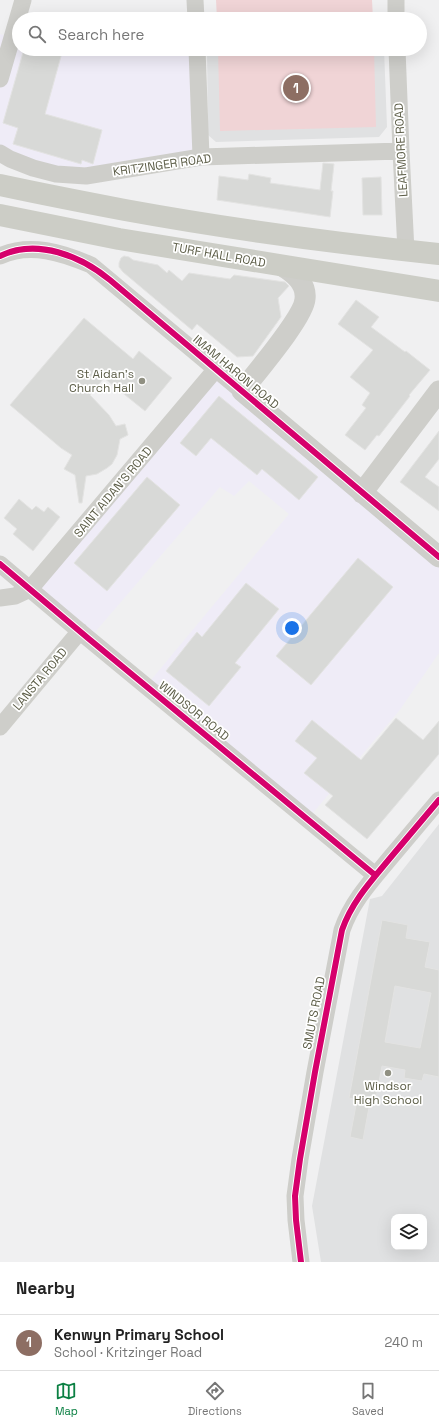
<!DOCTYPE html>
<html lang="en">
<head>
<meta charset="utf-8">
<style>
	body { margin:0; font-family:"Space Grotesk",sans-serif; background:#f6f6f6; color:#222 }
	.controls { position:absolute; right:12px; bottom:12px; display:grid; overflow:hidden; border-radius:8px; box-shadow:0 4px 16px #0002 }
	.controls button { width:36px; height:36px; display:grid; place-items:center; padding:0; border:0; border-bottom:1px solid #e0e0e0; background:#fff; color:#222; font:20px sans-serif }
	.you { position:absolute; left:292px; top:628px; width:14px; height:14px; margin:-10px; border:3px solid #fff; border-radius:50%; background:#1a73e8; box-shadow:0 0 0 6px #1a73e833 }
	.badge { display:grid; place-items:center; width:26px; height:26px; border-radius:50%; background:#0b8043; color:#fff; font-size:13px; font-weight:700 }
	.pin { position:absolute; translate:-50% -50%; border:2px solid #fff; box-shadow:0 1px 4px #0006 }
	.list { margin:0; padding:0; list-style:none }
	h2 { display:flex; justify-content:space-between; align-items:center; height:52px; margin:0; padding:0 16px; font-size:17px }
	h2 small { font-size:13px; font-weight:400; color:#767676 }
	.list li { display:grid; grid-template-columns:26px 1fr auto; gap:12px; align-items:center; box-sizing:border-box; height:56px; padding:0 16px; border-top:1px solid #e0e0e0 }
	.list b { display:block; font-size:15px; white-space:nowrap }
	.list p { margin:0; font-size:13px; white-space:nowrap; color:#767676 }
	.list em { font-size:13px; font-style:normal; color:#767676 }
	.icon { flex:none; width:22px; height:22px; fill:none; stroke:currentColor; stroke-width:2; stroke-linecap:round; stroke-linejoin:round }
	.map { position:relative; flex:none; width:439px; height:1262px; overflow:hidden }
	.search { position:absolute; background:#fff; box-shadow:0 4px 16px #0002; left:12px; right:12px; top:12px; height:44px; display:flex; align-items:center; gap:10px; box-sizing:border-box; padding:0 14px; border-radius:22px; color:#767676; font-size:15px }
	.sheet { height:108px; background:#fff }
	nav { display:flex; justify-content:space-around; align-items:center; box-sizing:border-box; height:56px; border-top:1px solid #e0e0e0; background:#fff; font-size:11px; color:#767676 }
	nav a { display:grid; justify-items:center; gap:2px }
	nav .on { color:#0b8043 }
	.map>svg:first-child { display:block }
	.commercial { fill:#efecf7 }
	.education { fill:#e0e1e2; fill-rule:evenodd }
	.green { fill:#f0d4d6 }
	.building { fill:#d8d9d7; stroke:#e3e3e2; fill-rule:evenodd }
	.lines { fill:none; stroke-linecap:round; stroke-linejoin:round }
	.minor { stroke:#cececa; stroke-width:17 }
	.tertiary { stroke:#cececa; stroke-width:21 }
	.primary { stroke:#cccdc6; stroke-width:22 }
	.cycleway-casing { stroke:#fff; stroke-width:8 }
	.cycleway { stroke:#d6006c; stroke-width:6 }
	.poi-dot { fill:#909082; stroke:#fff; stroke-width:1.5 }
	.labels { text-anchor:middle; dominant-baseline:central; stroke-width:3.5; stroke-linejoin:round; paint-order:stroke }
	.street-label { font-size:12px; fill:#5c5d47; stroke:#fff }
	.poi-label { font-size:12px; fill:#5c5d47; stroke:#fff; text-anchor:end }
</style>
</head>
<body>
<div class="map">
<svg width="439" height="1262" viewBox="0 0 439 1262">
	<rect width="100%" height="100%" fill="#f0f0f1"/>
	<path class="commercial" d="M0,34L12,37H19V49H197L201,157L86,176L0,153Z
		M216,369L439,557V653L399,711L307,820L146,686L289,514L249,481L234,496L220,487L89,639L30,589Z"/>
	<path class="education" d="M207,49H384L387,127L379,137L216,142L208,135Z
		M439,824V1262H321L312,1206L370,899L382,896ZM394,1217H424V1247H394Z"/>
	<path class="green" d="M216,0H372L373,19H217Z
		M218,49H374L376,127L220,131Z"/>
	<path class="building" d="M24,49H63L45,114L102,130L93,164L82,160L81,164L13,144L18,128L3,123Z
		M323,163L334,164L331,191H333L330,217L217,200L219,176L248,180L249,174L271,178L270,183L320,190Z
		M381,177L382,215H363L362,178Z
		M124,256L129,257L133,260L158,265L167,273L169,270L182,281L189,273L230,279L234,275L285,282L289,286L278,298L281,317L253,356L237,357L197,324L192,330L123,272L119,267V263L121,258Z
		M356,300L379,317L371,327L405,352L406,351L430,370L409,395L410,396L379,436L377,435L365,450L345,435L366,408L362,405L370,393L350,377L373,350L338,324Z
		M84,318L133,359L139,351L172,378L145,411L104,378L90,395L109,415L116,426L125,424L128,435L120,439L117,455L112,464L107,468L97,474L86,476L82,503H79L75,475L64,469L72,455L61,448L10,405Z
		M219,396L318,477L299,500L262,469L257,475L211,438L196,456L180,443Z
		M439,431V459L425,477L439,487V511L400,482Z
		M147,477L180,505L107,591L74,563Z
		M19,499L32,510L36,506L44,512L48,507L60,517L33,551L13,534L17,529L4,518Z
		M358,558L393,587L311,685L276,656Z
		M246,583L279,609L235,663L241,667L209,706L166,671L197,632L202,637Z
		M396,718L423,740L439,721V754L367,839L325,805L333,796L304,773L317,758L295,741L312,720L361,760Z
		M382,920L408,925L406,938L430,942L425,967L439,970V1077L424,1074L422,1081L404,1078L405,1070L382,1066L375,1103L370,1102L363,1140L350,1137L357,1100L349,1098ZM395,986L431,993L420,1048L385,1042Z"/>
	<g class="lines">
		<path class="minor" d="M195,0L196,19
			M396,0V19
			M197,49L201,157
			M397,49L401,151L406,251
			M0,79L23,0
			M0,153L10,159L33,168L56,174L86,176L201,157L401,151
			M0,256C30,242 63,253 91,265L242,391
			M0,564L89,639L375,875
			M0,598L15,596L30,589L216,369
			M0,727L80,631
			M301,1262L296,1220L295,1196L300,1159L315,1072L342,930C352,901 372,880 391,857C407,838 423,819 439,800"/>
		<path class="tertiary" d="M282,266C294,273 307,283 305,299C304,317 255,374 242,391L439,557
			M362,493L439,391"/>
		<path class="primary" d="M0,185C42,194 83,202 125,210C229,229 334,243 439,254
			M0,215L119,239L439,291"/>
		<g class="cycleway-casing">
			<path id="cycleway" d="M0,256C37,238 81,256 110,280L439,557
				M0,564L89,639L375,875
				M301,1262L296,1220L295,1196L300,1159L315,1072L342,930C352,901 372,880 391,857C407,838 423,819 439,800"/>
		</g>
		<use href="#cycleway" class="cycleway"/>
	</g>
	<g class="poi-dot">
		<circle cx="142" cy="381" r="4"/>
		<circle cx="388" cy="1073" r="4"/>
	</g>
	<g class="labels">
		<g class="street-label">
			<text transform="translate(401 150) rotate(-93)">LEAFMORE ROAD</text>
			<text transform="translate(162 165) rotate(-8)">KRITZINGER ROAD</text>
			<text transform="translate(219 255) rotate(10)">TURF HALL ROAD</text>
			<text transform="translate(236 372) rotate(40)">IMAM HARON ROAD</text>
			<text transform="translate(113 492) rotate(-50)">SAINT AIDAN'S ROAD</text>
			<text transform="translate(40 679) rotate(-50)">LANSTA ROAD</text>
			<text transform="translate(194 711) rotate(39)">WINDSOR ROAD</text>
			<text transform="translate(314 1013) rotate(-79)">SMUTS ROAD</text>
		</g>
		<g class="poi-label">
			<text x="134" y="374">St Aidan's<tspan x="134" dy="14">Church Hall</tspan></text>
			<text x="388" y="1086" text-anchor="middle">Windsor<tspan x="388" dy="14">High School</tspan></text>
		</g>
	</g>
</svg>
<div class="controls">
<button><svg class="icon" aria-label="layers" viewBox="0 0 24 24"><path d="M12 4l9 5-9 5-9-5zM3 14l9 5 9-5"/></svg></button>
</div>
<div class="you"></div>
<div class="pin badge" style="left:296px;top:88px;background:#8d6e63">1</div>
<div class="search"><svg class="icon" aria-label="search" viewBox="0 0 24 24"><circle cx="10" cy="10" r="6"/><path d="M15 15l6 6"/></svg>Search here</div>
</div>
<section class="sheet">
<h2>Nearby<small></small></h2>
<ul class="list">
<li><span class="badge" style="background:#8d6e63">1</span><div><b>Kenwyn Primary School</b><p>School · Kritzinger Road</p></div><em>240 m</em></li>
</ul>
</section>
<nav>
<a class="on"><svg class="icon" aria-label="map" viewBox="0 0 24 24"><path d="M3 6l6-2 6 2 6-2v14l-6 2-6-2-6 2zM9 4v14M15 6v14"/></svg>Map</a>
<a><svg class="icon" aria-label="directions" viewBox="0 0 24 24"><path d="M12 3l9 9-9 9-9-9zM9 14v-3h6M13 9l2 2-2 2"/></svg>Directions</a>
<a><svg class="icon" aria-label="saved" viewBox="0 0 24 24"><path d="M7 4h10v16l-5-4-5 4z"/></svg>Saved</a>
</nav>
</body>
</html>
